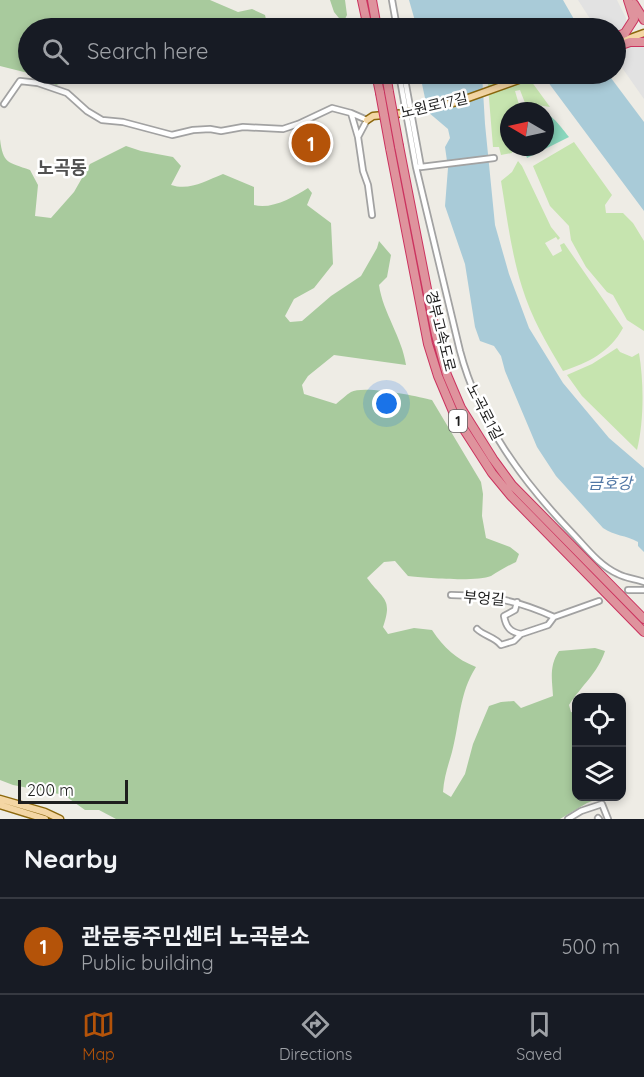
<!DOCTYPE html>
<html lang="en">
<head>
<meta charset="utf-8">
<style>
	body { margin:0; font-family:Quicksand,"Noto Sans KR",sans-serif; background:#20242c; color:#f1f3f6 }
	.controls { position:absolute; right:18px; bottom:18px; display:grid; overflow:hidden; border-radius:12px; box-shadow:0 3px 9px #0003 }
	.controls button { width:54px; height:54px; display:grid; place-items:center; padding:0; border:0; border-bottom:2px solid #363941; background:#171b24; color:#f1f3f6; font:30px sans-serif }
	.compass { position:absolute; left:500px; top:102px; width:54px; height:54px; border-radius:50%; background:#171b24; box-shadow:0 3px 9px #0003; rotate:279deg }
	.scale { position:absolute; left:18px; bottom:15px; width:110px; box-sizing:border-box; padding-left:6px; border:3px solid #1e1e1e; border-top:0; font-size:16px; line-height:21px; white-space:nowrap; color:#1e1e1e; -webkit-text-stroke:4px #fff; paint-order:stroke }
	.you { position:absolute; left:387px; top:404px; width:21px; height:21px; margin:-15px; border:4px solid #fff; border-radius:50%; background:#1a73e8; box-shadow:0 0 0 9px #1a73e833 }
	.badge { display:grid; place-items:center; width:39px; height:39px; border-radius:50%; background:#b45309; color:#fff; font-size:20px; font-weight:700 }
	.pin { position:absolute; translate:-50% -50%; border:3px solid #fff; box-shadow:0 2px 6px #0006 }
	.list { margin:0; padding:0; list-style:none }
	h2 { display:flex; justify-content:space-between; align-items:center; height:78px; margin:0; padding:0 24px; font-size:26px }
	h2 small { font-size:20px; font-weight:400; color:#9ea1a6 }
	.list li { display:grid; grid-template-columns:39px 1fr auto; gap:18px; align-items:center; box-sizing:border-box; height:96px; padding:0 24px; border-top:2px solid #363941 }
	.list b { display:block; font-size:22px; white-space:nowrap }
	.list p { margin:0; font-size:20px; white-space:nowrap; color:#9ea1a6 }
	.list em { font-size:20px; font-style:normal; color:#9ea1a6 }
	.icon { flex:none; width:33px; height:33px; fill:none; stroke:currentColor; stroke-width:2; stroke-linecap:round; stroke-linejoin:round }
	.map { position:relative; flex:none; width:644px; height:819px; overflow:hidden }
	.search { position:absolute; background:#171b24; box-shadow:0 3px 9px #0003; left:18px; right:18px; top:18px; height:66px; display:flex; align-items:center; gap:15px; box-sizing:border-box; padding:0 21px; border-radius:33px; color:#9ea1a6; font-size:22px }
	.sheet { height:174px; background:#171b24 }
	nav { display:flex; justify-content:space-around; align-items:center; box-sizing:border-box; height:84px; border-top:2px solid #363941; background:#171b24; font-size:16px; color:#9ea1a6 }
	nav a { display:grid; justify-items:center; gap:3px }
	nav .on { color:#b45309 }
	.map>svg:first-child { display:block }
	.grass { fill:#c6e4af }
	.forest { fill:#a8ca9d }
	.pitch { fill:#89d7bd }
	.parking { fill:#e2e2e2 }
	.water { fill:#a9cbd8 }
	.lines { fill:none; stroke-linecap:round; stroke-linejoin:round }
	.minor-casing { stroke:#a2a2a2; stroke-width:8 }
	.major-casing { stroke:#8c680d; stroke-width:9 }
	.highway-casing { stroke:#cb335f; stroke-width:10 }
	.minor { stroke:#fff; stroke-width:4.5 }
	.major { stroke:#f4d6a4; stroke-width:6 }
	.highway { stroke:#df939d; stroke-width:8 }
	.major-bridge-casing { stroke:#8c680d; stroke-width:9; stroke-linecap:butt }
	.highway-bridge-casing { stroke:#cb335f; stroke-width:10; stroke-linecap:butt }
	.major-bridge { stroke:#f4d6a4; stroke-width:6 }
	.highway-bridge { stroke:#df939d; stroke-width:8 }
	.labels { text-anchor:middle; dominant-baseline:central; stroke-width:5; stroke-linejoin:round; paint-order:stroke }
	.shield { fill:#fff; stroke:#626262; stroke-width:1.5 }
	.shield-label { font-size:14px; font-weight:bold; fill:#1e1e1e }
	.street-label { font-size:15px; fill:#1e1e1e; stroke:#fff }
	.water-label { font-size:16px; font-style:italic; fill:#5278a6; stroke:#fff }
	.quarter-label { font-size:18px; font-weight:bold; fill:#515151; stroke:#fff }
</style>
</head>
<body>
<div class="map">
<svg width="644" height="819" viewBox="0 0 644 819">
	<rect width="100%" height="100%" fill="#eeece5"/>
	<path class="grass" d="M487,74H526L550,107L525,103L520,90L515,91L520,108L518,111H509V147H514L512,153L501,155L499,147H493Z
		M574,142L612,195L605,205L606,213H623L633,223L644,241V331L627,320L613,295L607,292L586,267L571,240L569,226L550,206L533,166Z
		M518,161L522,166L551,227L560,238L558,240L556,237L545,243L553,256L562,251L560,245L564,243L623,328C610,352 588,363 563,371C547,344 531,317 522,287C511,252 507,217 501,181L512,172Z
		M617,348L620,352L632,357L639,353C644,383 644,421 637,450L582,396L567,375L592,364Z"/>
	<path class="forest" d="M0,0H210L238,12L252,9L265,15L268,28H28V73L0,66Z
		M330,0H345L347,15L343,23L334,12Z
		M32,74H88L56,85Z
		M0,139C3,164 8,162 30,170L38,185L35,216L51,218L74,192L90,164L126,146L141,151L173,157L181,166L171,185C190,191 205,181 223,174L254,187V205C271,210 294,197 308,188L312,193L307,205L331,223L333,264L314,288L294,299L285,316L290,322L302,321L331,296L361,276L377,248L379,241L391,255L387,277L379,285C383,313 402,337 406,365L334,355L308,376L302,385L304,394L336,404C341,400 346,395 351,392C364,385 417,396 432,400L481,482L483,494L482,516L486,538L510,547L519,554L516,562C507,566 499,571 491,576C477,582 425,578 408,576L395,561L384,562L367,578C383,600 393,598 383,627L388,634L414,628L432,630C444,648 456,659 476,667C459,693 460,722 452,752C448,766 444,777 443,792L451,797L465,774L473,744L489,706L501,702L514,701L521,708L553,696C552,679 549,666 559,651L595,648L605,651C598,673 581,686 569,705L571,712L576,713V796L602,797L587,803L560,819H116L99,810H85L64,795L13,785L0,780Z"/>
	<path class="pitch" d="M532,108C550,111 558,123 569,137L527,158L523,147H545V111H524Z"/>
	<path class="parking" d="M578,0H617L626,18V26L616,35V28H596Z
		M642,46L644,48V99L616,59V54L631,47Z"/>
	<path class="water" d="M409,0H563L579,28H414L415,21Z
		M424,74H482L485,124L495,225L509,274L529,328L563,383L609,438L644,468V552L638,546V542C626,535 614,536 603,528L556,476L537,447L505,371L501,356L494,346L480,341L475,327L465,264L445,206L448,168L445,147L450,138L448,129L428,112L422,84L425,77Z
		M542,74H608L644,122V211Z"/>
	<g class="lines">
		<g class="minor-casing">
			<path id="minor" d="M392,0L397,28
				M399,74L416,167L460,351C479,423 523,482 574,535C587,549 600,566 618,574C625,578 636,579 644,582
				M404,74L421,167H416
				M4,104L20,81L38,83L67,93L87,111L102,120L123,122L172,135L193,130L210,129L221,131L243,127L283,129L298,124L332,108L351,113L367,120L358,137L363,171L368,185L372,215
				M351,113L358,137
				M421,167L494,158
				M628,590H644
				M451,595C491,596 517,600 554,617
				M517,602L515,610L504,616C506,627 510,632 521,634
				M477,629C484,636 495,637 501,645L514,641L521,634L548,625L554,617L599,601
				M598,818L599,819
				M568,819L581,811L602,804L608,819"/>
		</g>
		<g class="major-casing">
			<path id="major" d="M622,41L644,33
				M367,120L373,116L405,113
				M0,799L45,812L60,819
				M0,805L45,819"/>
		</g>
		<g class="highway-casing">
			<path id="highway" d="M362,0L368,28
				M372,0L377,28
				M634,4L644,20
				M616,37L625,33L634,19L628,0
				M616,47L630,42H644
				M376,74L380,93
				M386,74L389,92
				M399,146L436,335L447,375L461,408L493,459L512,485L644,619
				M390,148L428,344L438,376L454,414L492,473L511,496L644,632"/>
		</g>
		<use href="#minor" class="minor"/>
		<use href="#major" class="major"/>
		<use href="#highway" class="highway"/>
		<g class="major-bridge-casing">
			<path id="major-bridge" d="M405,113L457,102L535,74"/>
		</g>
		<g class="highway-bridge-casing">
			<path id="highway-bridge" d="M389,92L399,146
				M380,93L390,148"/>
		</g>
		<use href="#major-bridge" class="major-bridge"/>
		<use href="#highway-bridge" class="highway-bridge"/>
	</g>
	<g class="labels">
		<rect class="shield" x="449" y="410" width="18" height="22" rx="4.5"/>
		<g class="shield-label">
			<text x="458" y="421">1</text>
		</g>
		<g class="street-label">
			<text transform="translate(434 105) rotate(-13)">노원로17길</text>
			<text transform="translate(441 331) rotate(76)">경부고속도로</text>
			<text transform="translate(485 412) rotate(63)">노곡로1길</text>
			<text transform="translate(484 598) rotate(5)">부엉길</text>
		</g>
		<g class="water-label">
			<text x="610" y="483">금호강</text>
		</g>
		<g class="quarter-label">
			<text x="62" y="167">노곡동</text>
		</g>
	</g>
</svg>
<div class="controls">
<button><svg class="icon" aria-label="locate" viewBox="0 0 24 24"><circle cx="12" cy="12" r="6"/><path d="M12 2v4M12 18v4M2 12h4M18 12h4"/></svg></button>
<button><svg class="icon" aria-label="layers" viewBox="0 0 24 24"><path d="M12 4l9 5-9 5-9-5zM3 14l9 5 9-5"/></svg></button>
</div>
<svg class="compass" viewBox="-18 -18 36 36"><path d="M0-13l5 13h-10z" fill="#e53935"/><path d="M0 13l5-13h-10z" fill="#9ea1a6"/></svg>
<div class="scale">200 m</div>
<div class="you"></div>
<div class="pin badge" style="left:311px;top:143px">1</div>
<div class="search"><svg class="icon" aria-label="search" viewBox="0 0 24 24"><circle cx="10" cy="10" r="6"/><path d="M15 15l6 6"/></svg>Search here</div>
</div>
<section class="sheet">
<h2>Nearby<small></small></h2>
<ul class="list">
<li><span class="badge">1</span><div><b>관문동주민센터 노곡분소</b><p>Public building</p></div><em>500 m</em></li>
</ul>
</section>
<nav>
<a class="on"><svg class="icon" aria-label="map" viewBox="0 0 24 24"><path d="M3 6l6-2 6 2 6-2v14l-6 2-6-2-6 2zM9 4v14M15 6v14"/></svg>Map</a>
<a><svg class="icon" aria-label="directions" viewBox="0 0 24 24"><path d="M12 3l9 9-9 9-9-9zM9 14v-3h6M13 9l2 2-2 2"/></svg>Directions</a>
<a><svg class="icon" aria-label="saved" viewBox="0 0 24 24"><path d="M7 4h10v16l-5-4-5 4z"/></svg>Saved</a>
</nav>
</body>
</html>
